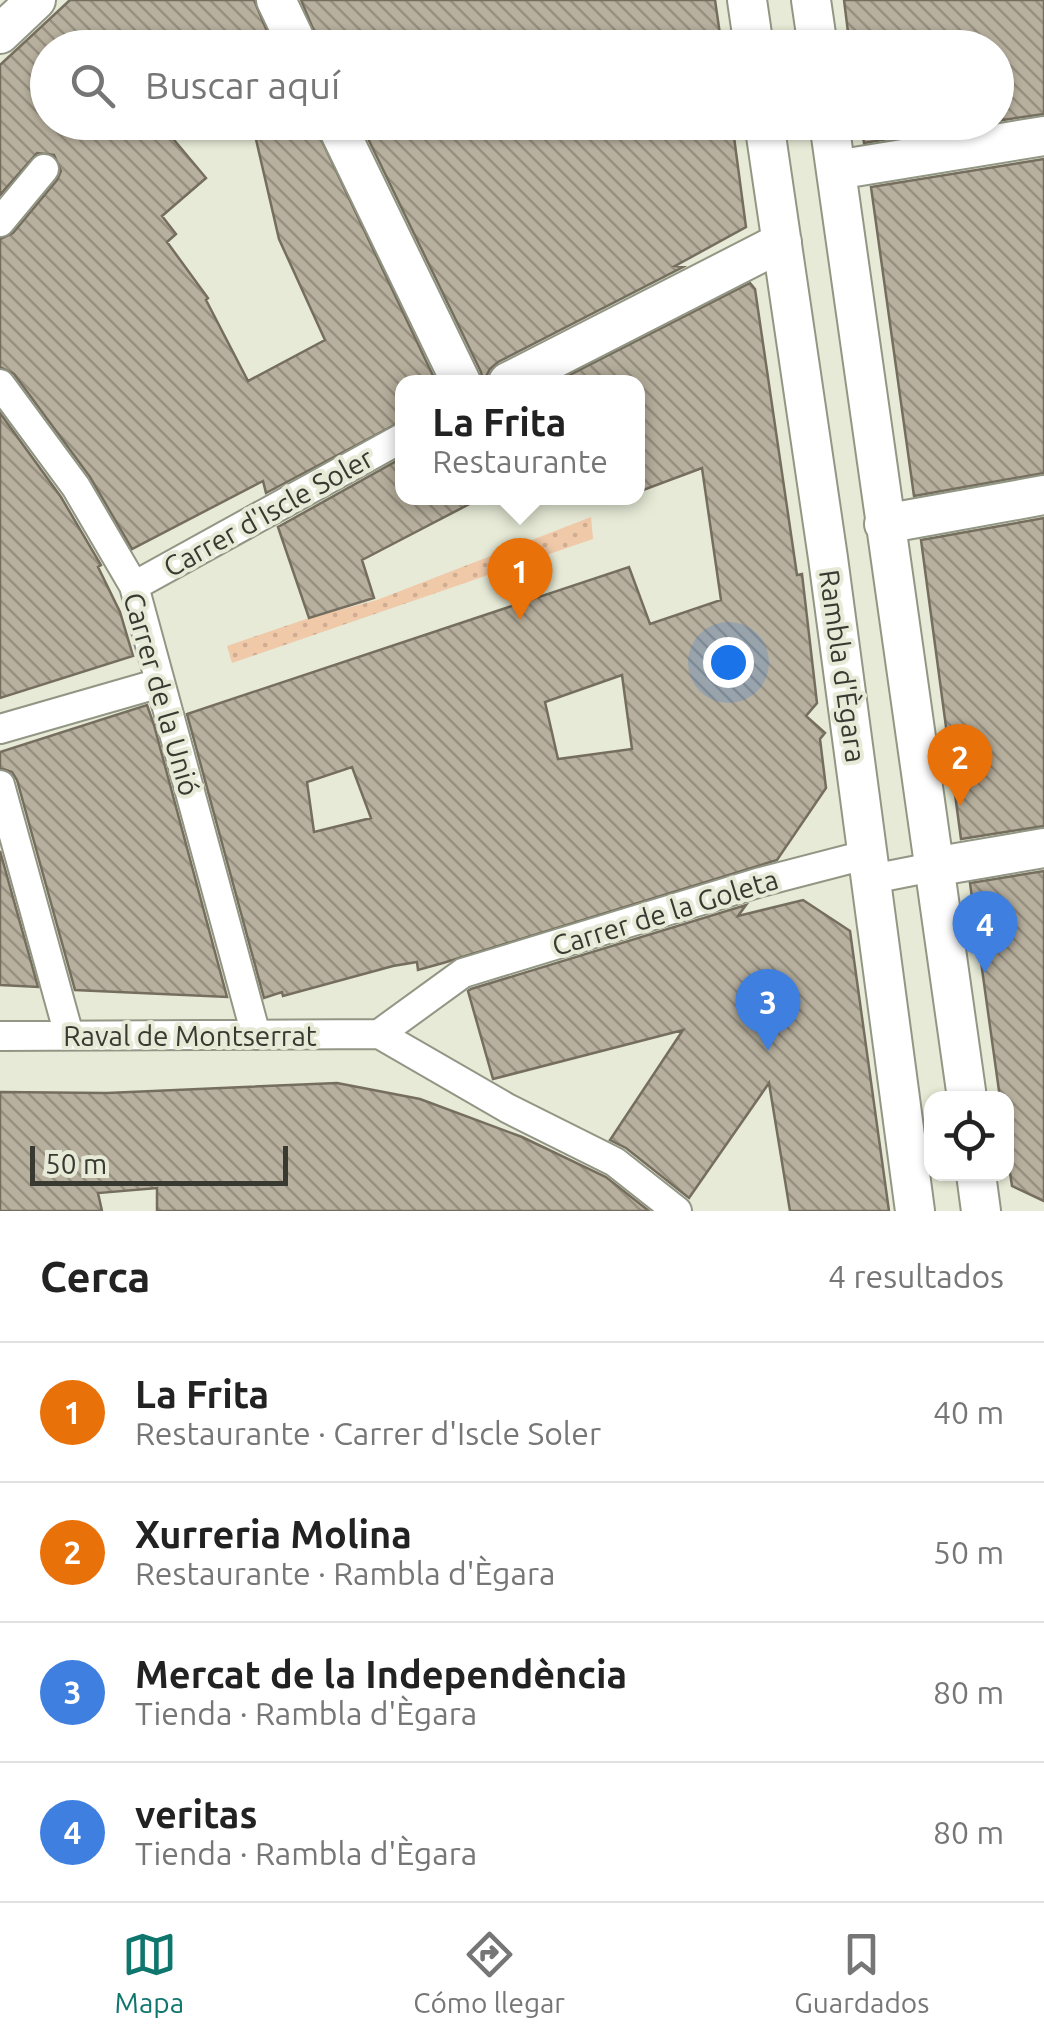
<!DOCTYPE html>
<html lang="es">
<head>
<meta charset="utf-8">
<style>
	body { margin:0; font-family:Ubuntu,sans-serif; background:#f2f2f2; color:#222 }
	.controls { position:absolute; right:30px; bottom:30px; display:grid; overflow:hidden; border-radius:20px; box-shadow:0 2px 8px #0004 }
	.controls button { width:90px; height:90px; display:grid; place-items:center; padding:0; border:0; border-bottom:2px solid #e0e0e0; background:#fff; color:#222; font:50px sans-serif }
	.scale { position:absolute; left:30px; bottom:25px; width:258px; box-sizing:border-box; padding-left:10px; border:5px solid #383a32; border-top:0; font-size:28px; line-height:35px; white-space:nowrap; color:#383a32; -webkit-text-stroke:8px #e6ead6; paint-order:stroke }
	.you { position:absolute; left:728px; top:662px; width:35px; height:35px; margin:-25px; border:8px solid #fff; border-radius:50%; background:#1a73e8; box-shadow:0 0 0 15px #1a73e833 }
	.badge { display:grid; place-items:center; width:65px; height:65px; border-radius:50%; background:#0f766e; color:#fff; font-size:32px; font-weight:700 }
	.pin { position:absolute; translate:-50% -82px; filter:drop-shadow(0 2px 5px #0008) }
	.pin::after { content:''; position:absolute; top:52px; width:35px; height:30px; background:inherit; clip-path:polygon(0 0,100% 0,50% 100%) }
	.popup { position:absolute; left:395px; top:375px; width:250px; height:130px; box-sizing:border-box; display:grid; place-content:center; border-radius:20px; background:#fff; filter:drop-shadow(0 2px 8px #0005); font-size:32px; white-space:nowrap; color:#767676 }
	.popup b { font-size:38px; color:#222 }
	.popup::after { content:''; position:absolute; left:50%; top:100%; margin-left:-20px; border:20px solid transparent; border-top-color:#fff }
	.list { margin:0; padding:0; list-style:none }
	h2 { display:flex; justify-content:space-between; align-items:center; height:130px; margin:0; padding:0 40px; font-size:42px }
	h2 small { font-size:32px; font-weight:400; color:#767676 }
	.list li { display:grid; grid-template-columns:65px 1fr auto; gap:30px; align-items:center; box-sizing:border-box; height:140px; padding:0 40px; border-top:2px solid #e0e0e0 }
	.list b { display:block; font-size:38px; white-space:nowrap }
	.list p { margin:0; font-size:32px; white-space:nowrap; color:#767676 }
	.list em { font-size:32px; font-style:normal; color:#767676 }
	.icon { flex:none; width:55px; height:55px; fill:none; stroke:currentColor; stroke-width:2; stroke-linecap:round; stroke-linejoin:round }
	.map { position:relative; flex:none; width:1044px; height:1211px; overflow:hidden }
	.search { position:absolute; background:#fff; box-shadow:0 2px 8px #0004; left:30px; right:30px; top:30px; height:110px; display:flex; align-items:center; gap:25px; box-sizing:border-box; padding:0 35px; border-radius:55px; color:#767676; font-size:38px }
	.sheet { height:690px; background:#fff }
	nav { display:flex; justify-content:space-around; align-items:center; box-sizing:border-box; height:140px; border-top:2px solid #e0e0e0; background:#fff; font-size:28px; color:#767676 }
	nav a { display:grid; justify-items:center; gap:5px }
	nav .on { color:#0f766e }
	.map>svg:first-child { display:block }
	.park { fill:url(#park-dots) }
	.building { fill:url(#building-back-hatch); stroke:#756e5e; stroke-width:2.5; fill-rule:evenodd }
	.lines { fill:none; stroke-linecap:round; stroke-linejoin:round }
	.pedestrian-casing { stroke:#929684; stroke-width:32 }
	.minor-casing { stroke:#929684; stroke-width:42 }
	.pedestrian { stroke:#fff; stroke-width:28 }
	.minor { stroke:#fff; stroke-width:38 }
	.labels { text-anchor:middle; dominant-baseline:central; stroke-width:8; stroke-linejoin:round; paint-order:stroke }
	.street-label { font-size:28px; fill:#383a32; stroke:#e6ead6 }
</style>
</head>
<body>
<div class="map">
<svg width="1044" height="1211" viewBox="0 0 1044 1211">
	<defs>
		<pattern id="park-dots" width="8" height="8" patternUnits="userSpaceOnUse" patternTransform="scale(2.5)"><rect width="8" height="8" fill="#f0c9a9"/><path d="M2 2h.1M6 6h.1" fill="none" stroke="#cfad92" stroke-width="1.8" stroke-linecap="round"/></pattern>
		<pattern id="building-back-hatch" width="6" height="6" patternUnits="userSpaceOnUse" patternTransform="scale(2.5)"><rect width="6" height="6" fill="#b8b09e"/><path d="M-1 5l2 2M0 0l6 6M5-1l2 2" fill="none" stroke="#979081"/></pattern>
	</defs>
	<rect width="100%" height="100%" fill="#e6ead6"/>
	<path class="park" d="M591,517L593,539L232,663L227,646L309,618L377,600Z"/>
	<path class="building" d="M70,0H254L274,48H48V122H159L206,178L162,216L176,234L167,242L208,298L206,300L248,381L325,340L279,239L252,122H313L436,382H402V421L266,493L263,481L132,549L90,477L14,374L0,367V239L13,233L57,180L61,171L54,155L37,153L0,195V65Z
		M301,0H715L722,48H321Z
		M844,0H1044V114L996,121V48H850Z
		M360,122H732L746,227L675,266L683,267L498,362L490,369L483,382L481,372Z
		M861,122H987L864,143Z
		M1044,159V473L914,496L871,187Z
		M750,283L755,289L797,575L802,574L817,703L806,716L825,733L820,739L826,788L777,860L443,963L418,970L417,962L393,966L283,996L282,992L264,998L187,714L629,567L650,624L721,600L702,468L638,492V382H556ZM622,675L632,749L558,759L545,702ZM352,767L371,818L314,832L307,782Z
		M0,413L61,497L101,565L98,567L120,612L133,656L0,698Z
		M402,458V498H481L362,560L374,598L309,618L278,527Z
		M1044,518V826L961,839L921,540Z
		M147,705L154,725L227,997L75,990L17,780L12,772L0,768V752Z
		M0,851L38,987L0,985Z
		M1044,871V1201L1012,1186L1006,1147V1098H1000L970,883Z
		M803,900L850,931L889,1211H790L769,1083L689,1198L626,1148L610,1140L683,1030L493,1079L468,991L471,989L746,905L738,916Z
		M337,1083L420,1099L522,1137L606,1177L649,1211H157V1188L98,1193L102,1211H0V1092L107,1093Z"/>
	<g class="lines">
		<g class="pedestrian-casing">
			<path id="pedestrian" d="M0,222L44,169
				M0,384L76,487L134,586L256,1035
				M134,586L402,438
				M0,729L160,683
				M0,785L69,1035
				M872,879L933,867
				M379,1034L463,973L761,882L869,854
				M0,1036L379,1034L507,1108L615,1162L677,1211"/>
		</g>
		<g class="minor-casing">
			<path id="minor" d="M276,0L299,48
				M747,0L754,48
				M811,0L818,48
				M0,34L36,0
				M335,122L461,382
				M764,122L828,558L915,1211
				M829,122L967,1098
				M836,170L1044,136
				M508,382L782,242
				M884,524L1044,495
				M933,867L1044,848
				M976,1174L981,1211"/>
		</g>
		<use href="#pedestrian" class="pedestrian"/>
		<use href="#minor" class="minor"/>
	</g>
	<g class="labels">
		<g class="street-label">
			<text transform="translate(268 512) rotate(-29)">Carrer d'Iscle Soler</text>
			<text transform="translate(843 666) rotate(82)">Rambla d'Ègara</text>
			<text transform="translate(162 694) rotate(74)">Carrer de la Unió</text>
			<text transform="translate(665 912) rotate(-17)">Carrer de la Goleta</text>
			<text x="190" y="1035">Raval de Montserrat</text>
		</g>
	</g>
</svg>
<div class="controls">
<button><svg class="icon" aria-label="locate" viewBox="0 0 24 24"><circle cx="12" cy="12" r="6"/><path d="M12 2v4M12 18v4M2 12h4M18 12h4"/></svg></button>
</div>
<div class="scale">50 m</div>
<div class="you"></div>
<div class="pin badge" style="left:520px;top:620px;background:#e8710a">1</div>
<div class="popup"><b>La Frita</b>Restaurante</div>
<div class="pin badge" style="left:960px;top:806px;background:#e8710a">2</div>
<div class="pin badge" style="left:768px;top:1051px;background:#3f7fe0">3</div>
<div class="pin badge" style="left:985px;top:973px;background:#3f7fe0">4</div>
<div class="search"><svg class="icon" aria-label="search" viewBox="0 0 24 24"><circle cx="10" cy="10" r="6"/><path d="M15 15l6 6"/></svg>Buscar aquí</div>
</div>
<section class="sheet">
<h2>Cerca<small>4 resultados</small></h2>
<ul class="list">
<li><span class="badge" style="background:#e8710a">1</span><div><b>La Frita</b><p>Restaurante · Carrer d'Iscle Soler</p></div><em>40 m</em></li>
<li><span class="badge" style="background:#e8710a">2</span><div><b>Xurreria Molina</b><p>Restaurante · Rambla d'Ègara</p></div><em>50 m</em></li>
<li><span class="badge" style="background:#3f7fe0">3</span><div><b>Mercat de la Independència</b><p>Tienda · Rambla d'Ègara</p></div><em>80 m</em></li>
<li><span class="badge" style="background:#3f7fe0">4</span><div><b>veritas</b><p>Tienda · Rambla d'Ègara</p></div><em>80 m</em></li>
</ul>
</section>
<nav>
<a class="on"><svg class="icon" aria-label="map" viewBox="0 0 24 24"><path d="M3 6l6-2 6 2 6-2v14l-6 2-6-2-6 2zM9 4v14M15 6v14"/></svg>Mapa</a>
<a><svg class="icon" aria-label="directions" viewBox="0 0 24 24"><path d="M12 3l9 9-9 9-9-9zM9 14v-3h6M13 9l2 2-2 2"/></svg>Cómo llegar</a>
<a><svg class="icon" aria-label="saved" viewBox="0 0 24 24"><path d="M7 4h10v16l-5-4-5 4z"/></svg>Guardados</a>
</nav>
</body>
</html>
